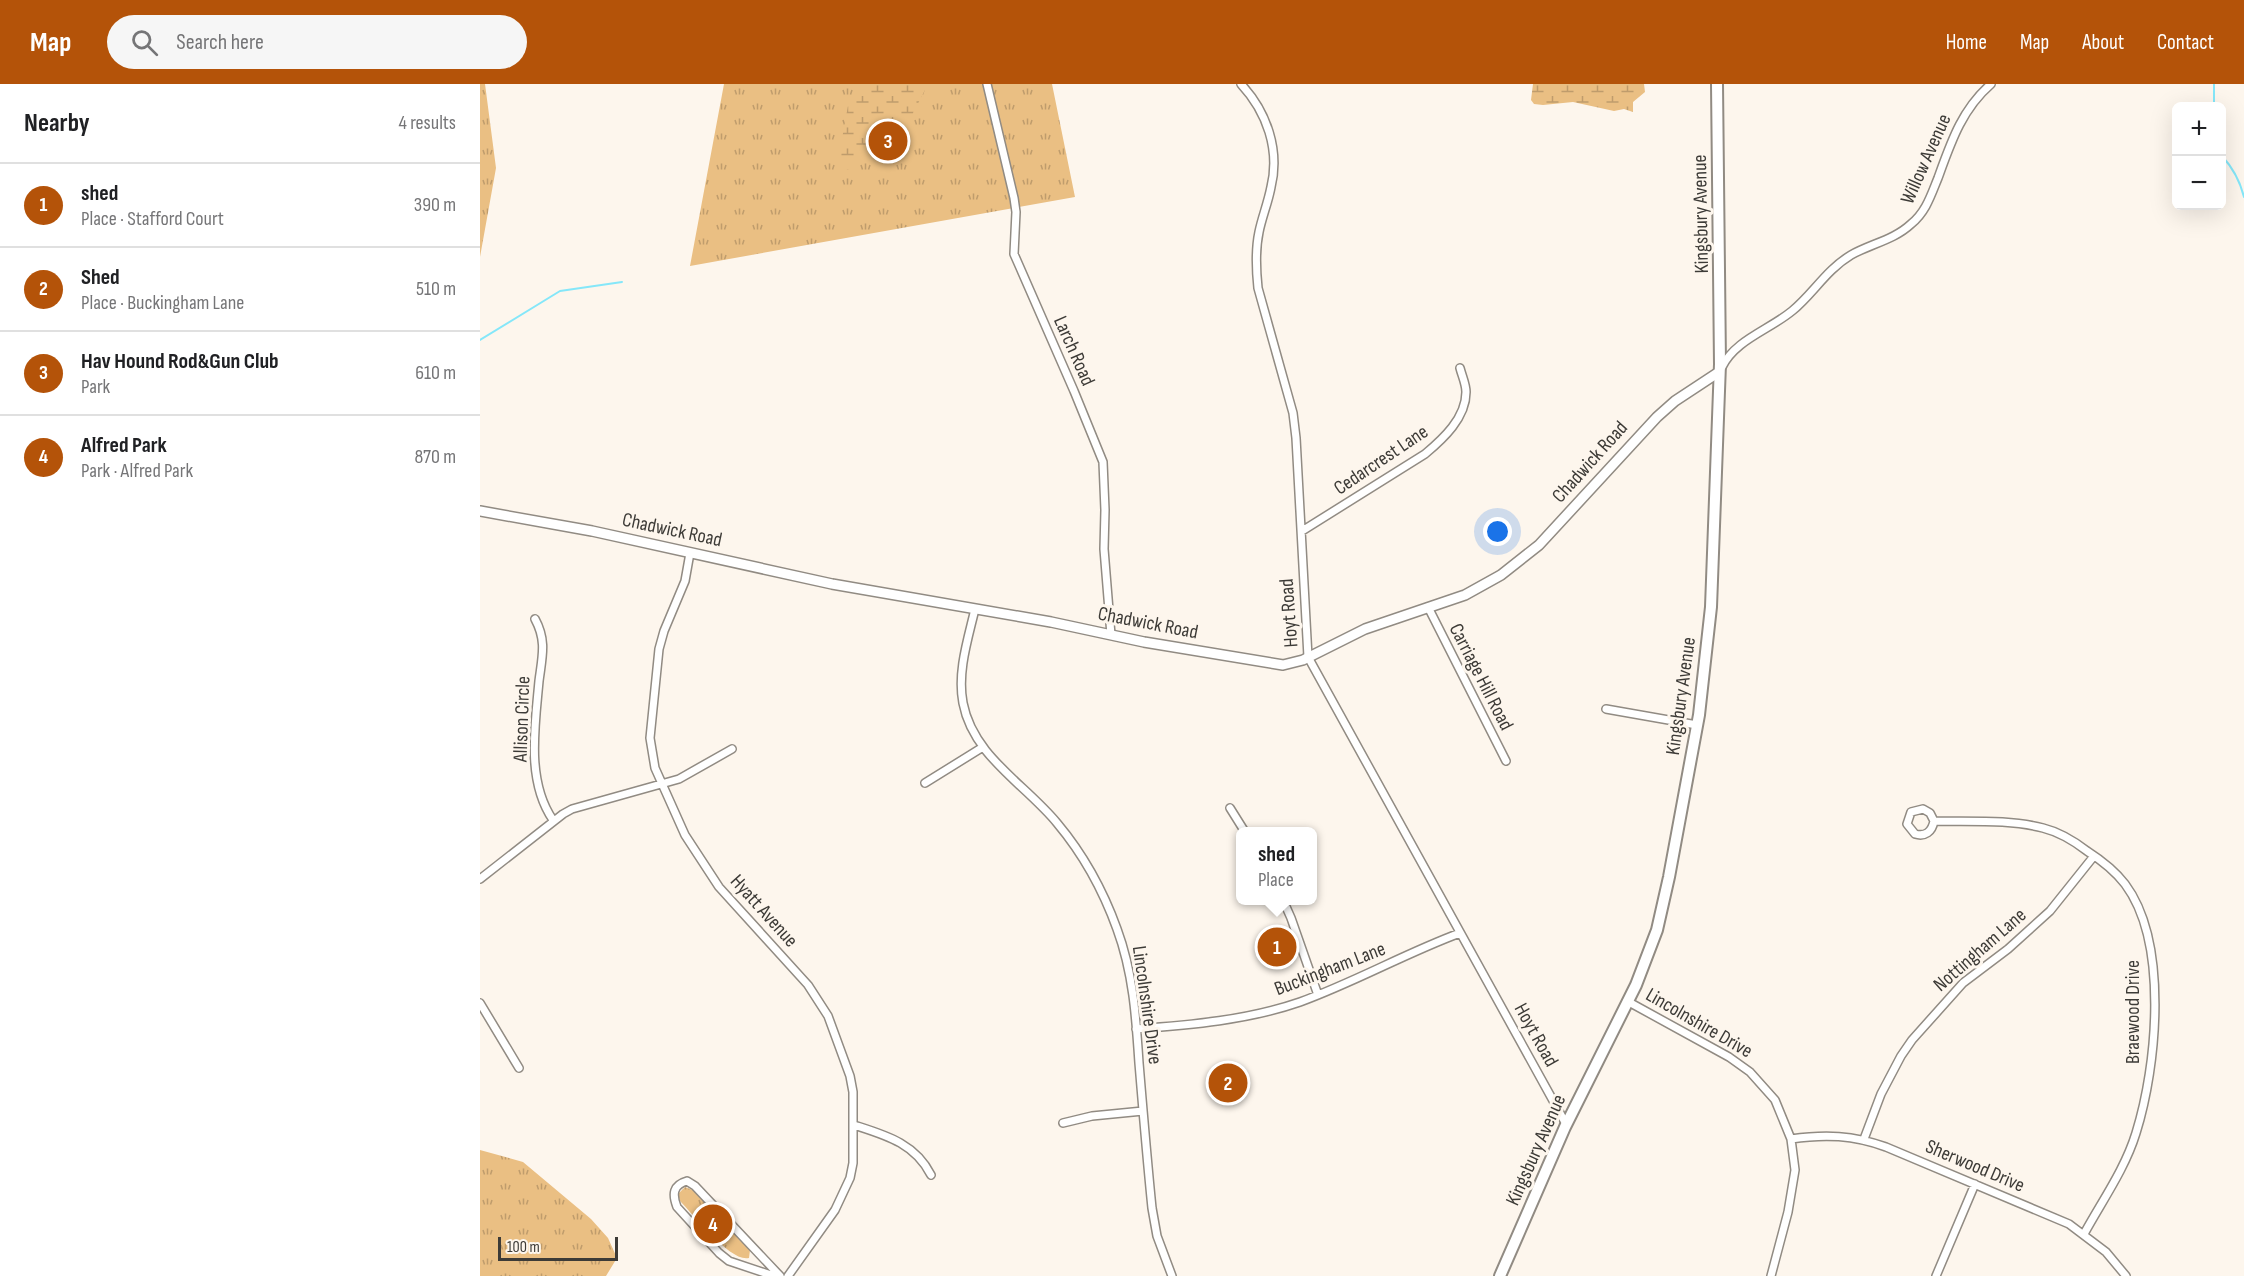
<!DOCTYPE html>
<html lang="en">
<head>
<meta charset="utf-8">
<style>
	body { margin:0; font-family:"Sofia Sans Condensed",sans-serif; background:#f6f6f6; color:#202124 }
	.controls { position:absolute; right:18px; top:18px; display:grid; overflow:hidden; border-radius:9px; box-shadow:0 6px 24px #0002 }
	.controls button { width:54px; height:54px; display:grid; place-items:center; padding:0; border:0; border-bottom:2px solid #e0e0e0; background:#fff; color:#202124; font:30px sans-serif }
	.scale { position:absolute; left:18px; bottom:15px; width:120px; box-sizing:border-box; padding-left:6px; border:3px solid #3d3b37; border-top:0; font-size:16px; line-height:21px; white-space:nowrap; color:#3d3b37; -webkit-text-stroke:4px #fdf6ed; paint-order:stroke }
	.you { position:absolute; left:1018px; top:448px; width:21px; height:21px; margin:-15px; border:4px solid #fff; border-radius:50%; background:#1a73e8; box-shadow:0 0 0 9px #1a73e833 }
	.badge { display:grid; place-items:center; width:39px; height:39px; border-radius:50%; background:#b45309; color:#fff; font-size:20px; font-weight:700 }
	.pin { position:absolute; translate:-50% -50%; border:3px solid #fff; box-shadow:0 2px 6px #0006 }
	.popup { position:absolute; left:756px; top:743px; width:81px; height:78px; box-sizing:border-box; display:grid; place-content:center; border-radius:9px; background:#fff; filter:drop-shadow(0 2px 4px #0005); font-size:20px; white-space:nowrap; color:#757577 }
	.popup b { font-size:22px; color:#202124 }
	.popup::after { content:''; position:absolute; left:50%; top:100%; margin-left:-12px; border:12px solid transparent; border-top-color:#fff }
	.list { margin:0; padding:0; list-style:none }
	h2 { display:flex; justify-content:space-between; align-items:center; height:78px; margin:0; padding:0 24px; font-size:26px }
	h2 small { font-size:20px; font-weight:400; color:#757577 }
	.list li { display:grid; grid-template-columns:39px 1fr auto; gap:18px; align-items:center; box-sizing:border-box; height:84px; padding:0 24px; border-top:2px solid #e0e0e0 }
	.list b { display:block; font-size:22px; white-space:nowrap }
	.list p { margin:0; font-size:20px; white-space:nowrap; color:#757577 }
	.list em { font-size:20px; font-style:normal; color:#757577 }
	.icon { flex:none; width:33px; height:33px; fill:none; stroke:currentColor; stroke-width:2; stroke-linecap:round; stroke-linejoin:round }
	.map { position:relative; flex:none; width:1764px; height:1192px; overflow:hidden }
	header { display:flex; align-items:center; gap:36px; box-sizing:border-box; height:84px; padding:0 30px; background:#b45309; color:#fff }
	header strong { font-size:28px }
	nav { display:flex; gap:33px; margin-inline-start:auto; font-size:21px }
	.search { width:420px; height:54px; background:#f6f6f6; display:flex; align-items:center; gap:15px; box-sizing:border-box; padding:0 21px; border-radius:33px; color:#757577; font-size:22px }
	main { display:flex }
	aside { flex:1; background:#fff }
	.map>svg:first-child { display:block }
	.grass { fill:url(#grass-tufts) }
	.wetland { fill:url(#wetland-marsh) }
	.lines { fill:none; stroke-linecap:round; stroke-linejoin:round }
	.stream { stroke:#85e7f9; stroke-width:2 }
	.minor-casing { stroke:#918b83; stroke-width:10 }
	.tertiary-casing { stroke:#918b83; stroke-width:12 }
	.secondary-casing { stroke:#918b83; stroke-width:14 }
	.minor { stroke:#fff; stroke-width:7 }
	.tertiary { stroke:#fff; stroke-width:9 }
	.secondary { stroke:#fff; stroke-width:10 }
	.labels { text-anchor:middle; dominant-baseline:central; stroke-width:6; stroke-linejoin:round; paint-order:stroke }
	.street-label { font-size:20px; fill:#3d3b37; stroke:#fdf6ed }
</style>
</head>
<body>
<header>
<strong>Map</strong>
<div class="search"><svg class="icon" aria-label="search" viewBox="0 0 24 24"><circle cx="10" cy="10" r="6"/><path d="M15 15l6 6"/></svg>Search here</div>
<nav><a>Home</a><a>Map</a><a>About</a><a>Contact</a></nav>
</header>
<main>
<aside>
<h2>Nearby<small>4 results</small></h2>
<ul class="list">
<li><span class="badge">1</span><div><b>shed</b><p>Place · Stafford Court</p></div><em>390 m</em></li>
<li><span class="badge">2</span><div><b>Shed</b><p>Place · Buckingham Lane</p></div><em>510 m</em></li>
<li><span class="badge">3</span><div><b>Hav Hound Rod&amp;Gun Club</b><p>Park</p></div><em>610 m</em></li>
<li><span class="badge">4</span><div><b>Alfred Park</b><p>Park · Alfred Park</p></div><em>870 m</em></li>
</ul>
</aside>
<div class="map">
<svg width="1764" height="1192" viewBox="0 0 1764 1192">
	<defs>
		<pattern id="grass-tufts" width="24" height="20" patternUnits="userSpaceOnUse" patternTransform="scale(1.5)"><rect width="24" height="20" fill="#eabf83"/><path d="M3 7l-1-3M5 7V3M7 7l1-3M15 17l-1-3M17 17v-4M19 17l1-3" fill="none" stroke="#bf9c6c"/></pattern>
		<pattern id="wetland-marsh" width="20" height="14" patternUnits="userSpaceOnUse" patternTransform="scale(1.5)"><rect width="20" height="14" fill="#eabf83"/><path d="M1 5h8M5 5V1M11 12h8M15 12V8" fill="none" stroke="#bf9c6c"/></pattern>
	</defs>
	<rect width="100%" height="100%" fill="#fdf6ed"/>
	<path class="grass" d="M0,0H5L16,84L0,173Z
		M244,0H572L595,113L210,182Z
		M0,1066L43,1078L111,1135L128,1154L137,1174L126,1192H0Z
		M205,1103L215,1107L270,1166L269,1174C251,1179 213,1130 200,1117L198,1110Z"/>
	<path class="wetland" d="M391,0H448L428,39L415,51L405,65L394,71L376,72L370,86L366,85L359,78L362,66V55L369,16L375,10L390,6Z
		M1053,0H1164L1165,8L1153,18V28L1144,25L1134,27L1093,18L1063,21L1054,20L1051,16Z"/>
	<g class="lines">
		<path class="stream" d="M1734,0V22
			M1742,72C1753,84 1760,97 1764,113
			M0,256L80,207L142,198"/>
		<g class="minor-casing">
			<path id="minor" d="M507,0L534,114L536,128L534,170L594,307L623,378L625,426L624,465L631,551
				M761,0C787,28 800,66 791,103C788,119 782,133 779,148C775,167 776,185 778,204L813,329L816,354L828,573L1086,1040
				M1242,283C1255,256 1289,246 1312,227C1333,210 1346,186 1371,171C1390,160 1414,156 1431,140C1446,128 1451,111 1458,94C1471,58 1482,25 1511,0
				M822,447L945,370C963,355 986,334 986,308C986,300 982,292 980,284
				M210,469L205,497L184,547L179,565L170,654L175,684L205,751L239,803L328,901L348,932L370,992L373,1008V1079L370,1094L355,1126L308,1192
				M948,523L1026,677
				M495,525C488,555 477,588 483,619C493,672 545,700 577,739C603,770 623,806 637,845C653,888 656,933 659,979C663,1027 667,1075 672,1124L677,1152L692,1192
				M55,535C67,557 62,573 59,597C55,642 46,697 73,736
				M1126,625L1217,641
				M445,699L503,663
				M750,724L765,748
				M1454,737C1452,748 1445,753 1435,750L1427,740L1431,728L1443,725L1450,729L1454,737C1489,738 1528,735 1563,744C1579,748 1594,757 1607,767C1621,776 1635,787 1645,800C1689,859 1677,982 1656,1049C1645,1085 1622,1117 1604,1150
				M0,795L83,730L92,725L199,695L252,665
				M803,816L811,834L838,911
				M1147,917L1249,973L1270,988L1295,1016L1311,1055L1315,1086L1308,1128L1291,1192
				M0,919L39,984
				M656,945C711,941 768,936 820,918C875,898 926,869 980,849
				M583,1039L612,1032L663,1027
				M374,1041C405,1051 435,1059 451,1091
				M1311,1055C1345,1050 1373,1051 1406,1063L1589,1140L1626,1168L1646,1192
				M1384,1055L1401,1010L1421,972L1432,956L1483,899L1528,865L1570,827L1614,772
				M294,1192L249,1177L239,1169L197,1123C192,1110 193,1101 207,1097L215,1102L300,1192
				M1456,1192L1495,1100"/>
		</g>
		<g class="tertiary-casing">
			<path id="tertiary" d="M0,427L112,447L352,500L571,538L664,558L803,581L823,576L885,545L985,511L1021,491L1059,461L1177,333L1195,317L1239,288"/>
		</g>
		<g class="secondary-casing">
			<path id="secondary" d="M1020,1192L1085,1043L1156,901L1177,846L1189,793L1219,631L1231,523L1240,280L1237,0"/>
		</g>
		<use href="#minor" class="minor"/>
		<use href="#tertiary" class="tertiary"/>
		<use href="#secondary" class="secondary"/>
	</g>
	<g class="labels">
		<g class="street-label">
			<text transform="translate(1446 75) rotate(-66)">Willow Avenue</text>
			<text transform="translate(1221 130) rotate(-91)">Kingsbury Avenue</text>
			<text transform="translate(594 267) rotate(66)">Larch Road</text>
			<text transform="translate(901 376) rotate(-34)">Cedarcrest Lane</text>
			<text transform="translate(1110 378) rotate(-48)">Chadwick Road</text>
			<text transform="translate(192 446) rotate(12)">Chadwick Road</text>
			<text transform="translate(809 529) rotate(-94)">Hoyt Road</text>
			<text transform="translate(668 539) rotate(11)">Chadwick Road</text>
			<text transform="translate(1001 593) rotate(63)">Carriage Hill Road</text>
			<text transform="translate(1201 612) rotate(-82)">Kingsbury Avenue</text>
			<text transform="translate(42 635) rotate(-88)">Allison Circle</text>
			<text transform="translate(284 827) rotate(48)">Hyatt Avenue</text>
			<text transform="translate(1500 866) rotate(-41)">Nottingham Lane</text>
			<text transform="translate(850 885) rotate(-21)">Buckingham Lane</text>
			<text transform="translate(667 921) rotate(82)">Lincolnshire Drive</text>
			<text transform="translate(1653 928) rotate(-90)">Braewood Drive</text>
			<text transform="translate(1219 939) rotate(30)">Lincolnshire Drive</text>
			<text transform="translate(1056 951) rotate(61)">Hoyt Road</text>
			<text transform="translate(1056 1066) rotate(-66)">Kingsbury Avenue</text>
			<text transform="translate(1495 1082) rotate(23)">Sherwood Drive</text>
		</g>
	</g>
</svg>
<div class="controls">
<button>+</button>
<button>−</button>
</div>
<div class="scale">100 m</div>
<div class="you"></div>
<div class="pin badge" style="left:797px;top:863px">1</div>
<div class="popup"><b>shed</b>Place</div>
<div class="pin badge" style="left:748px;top:999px">2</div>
<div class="pin badge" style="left:408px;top:57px">3</div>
<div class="pin badge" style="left:233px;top:1140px">4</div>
</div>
</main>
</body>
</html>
